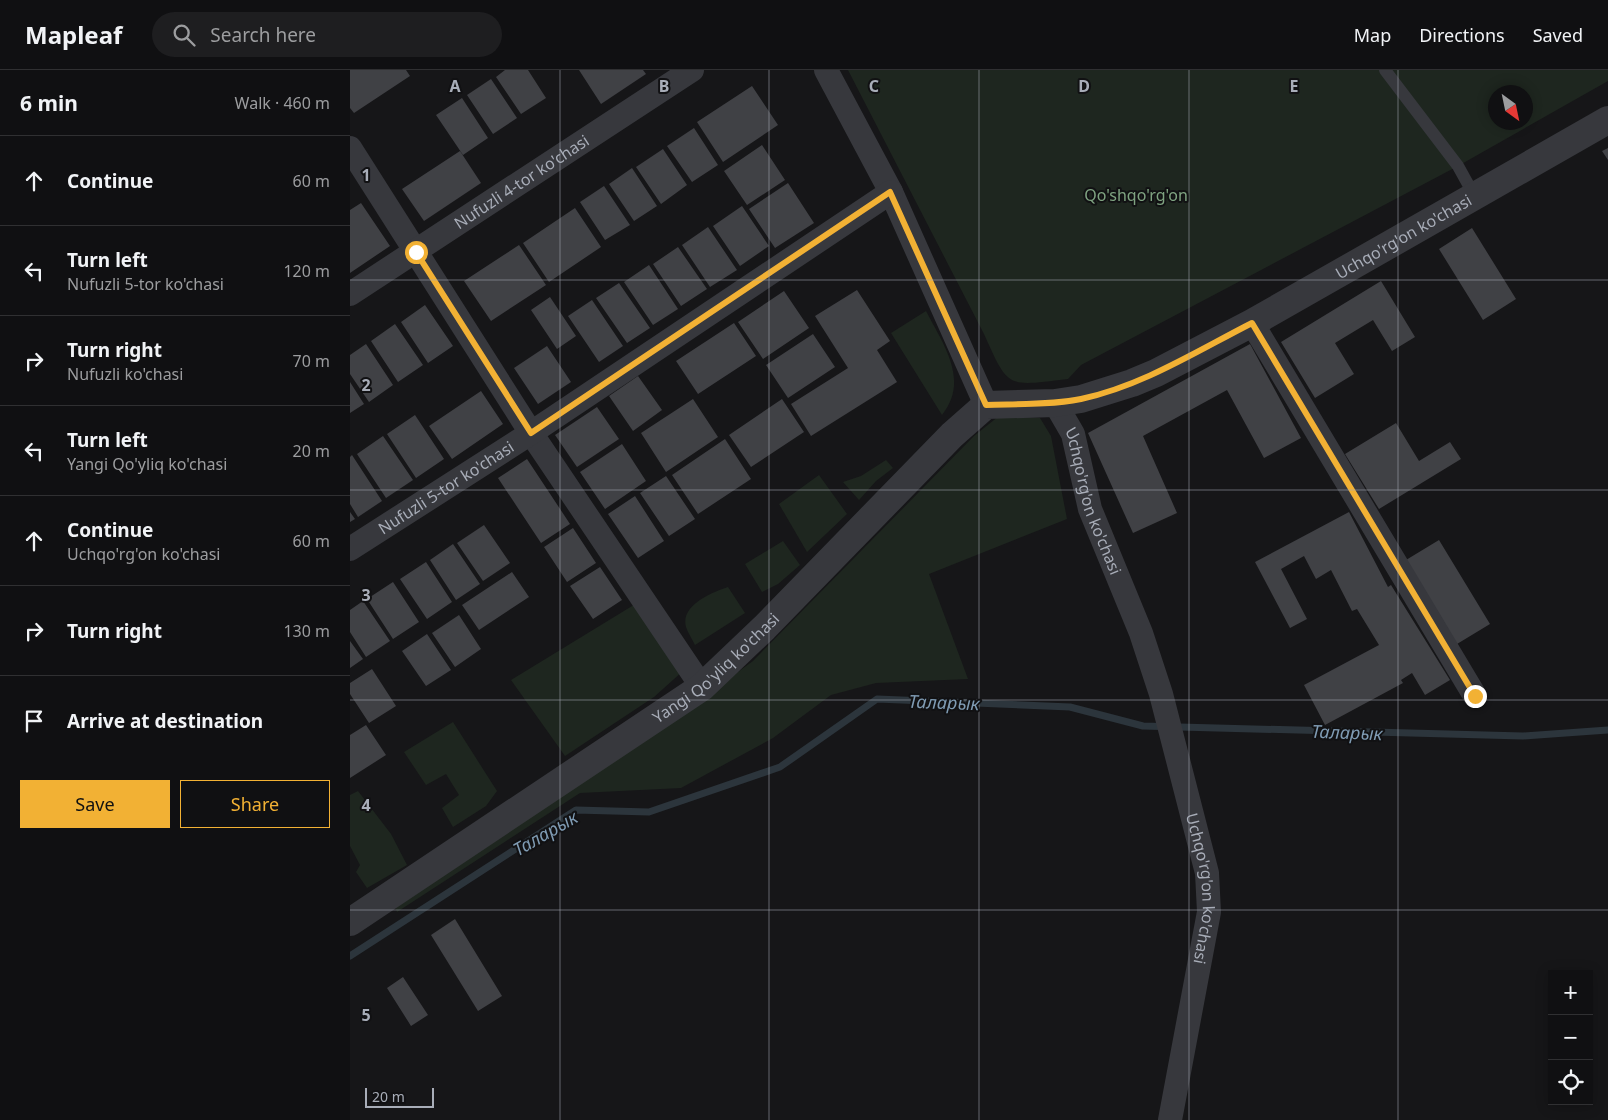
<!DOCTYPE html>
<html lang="en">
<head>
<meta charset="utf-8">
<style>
	body { margin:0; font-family:"Noto Sans",sans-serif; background:#1e1e20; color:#f1f3f6 }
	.controls { position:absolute; right:15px; bottom:15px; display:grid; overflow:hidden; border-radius:0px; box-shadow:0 2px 12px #0003 }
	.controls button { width:45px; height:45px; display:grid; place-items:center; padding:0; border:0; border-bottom:1px solid #303032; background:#101012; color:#f1f3f6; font:25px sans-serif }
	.compass { position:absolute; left:1138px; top:15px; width:45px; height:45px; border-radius:50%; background:#101012; box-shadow:0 2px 12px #0003; rotate:147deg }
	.scale { position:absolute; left:15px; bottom:12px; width:69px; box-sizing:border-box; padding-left:5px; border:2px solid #a8adb8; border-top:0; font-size:14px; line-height:18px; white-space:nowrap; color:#a8adb8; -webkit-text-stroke:4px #111113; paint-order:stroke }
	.stop { position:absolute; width:15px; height:15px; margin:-11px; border:4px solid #f2b134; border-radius:50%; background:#fff }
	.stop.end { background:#f2b134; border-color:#fff; box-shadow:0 1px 5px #0008 }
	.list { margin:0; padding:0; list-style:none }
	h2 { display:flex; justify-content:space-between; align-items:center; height:65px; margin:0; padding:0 20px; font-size:21px }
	h2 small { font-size:16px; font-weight:400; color:#9c9d9f }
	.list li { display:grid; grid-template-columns:32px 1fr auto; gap:15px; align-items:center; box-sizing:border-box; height:90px; padding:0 20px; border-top:1px solid #303032 }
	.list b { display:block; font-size:19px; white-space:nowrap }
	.list p { margin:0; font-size:16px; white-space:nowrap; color:#9c9d9f }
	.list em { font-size:16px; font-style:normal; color:#9c9d9f }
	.actions { display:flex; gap:10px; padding:15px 20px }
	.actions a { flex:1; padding:11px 0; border:1px solid #f2b134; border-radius:0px; text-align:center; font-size:18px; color:#f2b134 }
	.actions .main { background:#f2b134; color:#111 }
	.icon { flex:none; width:28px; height:28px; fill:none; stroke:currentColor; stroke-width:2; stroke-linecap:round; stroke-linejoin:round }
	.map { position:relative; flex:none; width:1258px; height:1050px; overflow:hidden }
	header { display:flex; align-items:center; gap:30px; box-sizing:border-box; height:70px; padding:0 25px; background:#101012; border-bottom:1px solid #303032 }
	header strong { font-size:24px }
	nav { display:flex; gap:28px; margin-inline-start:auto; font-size:18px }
	.search { width:350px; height:45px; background:#1e1e20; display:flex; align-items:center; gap:12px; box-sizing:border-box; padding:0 18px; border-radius:28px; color:#9c9d9f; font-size:19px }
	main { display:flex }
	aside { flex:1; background:#101012 }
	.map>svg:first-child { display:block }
	.green { fill:#1e261f; fill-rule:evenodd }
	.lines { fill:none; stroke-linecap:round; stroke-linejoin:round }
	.stream { stroke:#2c353c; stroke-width:7 }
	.building { fill:#404145 }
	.service { stroke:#37383d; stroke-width:12 }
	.minor { stroke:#37383d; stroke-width:24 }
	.tertiary { stroke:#37383d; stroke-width:28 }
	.route { stroke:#f2b134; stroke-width:6 }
	.grid { fill:none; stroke:#a8adb8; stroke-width:1; stroke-opacity:0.55 }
	.labels { text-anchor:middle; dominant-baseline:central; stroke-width:4; stroke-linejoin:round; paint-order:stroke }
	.street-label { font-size:16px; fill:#a8adb8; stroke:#111113 }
	.park-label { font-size:16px; fill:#7fa381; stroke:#111113 }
	.water-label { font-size:18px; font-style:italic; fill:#7f9bb3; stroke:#111113 }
	.grid-label { font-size:16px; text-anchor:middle; font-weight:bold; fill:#a8adb8; stroke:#111113; stroke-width:4; stroke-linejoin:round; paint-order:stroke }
</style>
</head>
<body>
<header>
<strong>Mapleaf</strong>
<div class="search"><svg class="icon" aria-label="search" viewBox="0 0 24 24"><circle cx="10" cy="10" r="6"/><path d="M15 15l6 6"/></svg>Search here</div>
<nav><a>Map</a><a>Directions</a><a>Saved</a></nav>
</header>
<main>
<aside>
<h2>6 min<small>Walk · 460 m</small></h2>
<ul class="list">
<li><svg class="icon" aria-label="ahead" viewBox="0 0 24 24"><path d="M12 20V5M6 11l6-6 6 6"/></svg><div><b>Continue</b></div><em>60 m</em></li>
<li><svg class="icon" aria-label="left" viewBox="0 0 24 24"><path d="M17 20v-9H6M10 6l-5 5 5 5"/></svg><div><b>Turn left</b><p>Nufuzli 5-tor ko'chasi</p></div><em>120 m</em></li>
<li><svg class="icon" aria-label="right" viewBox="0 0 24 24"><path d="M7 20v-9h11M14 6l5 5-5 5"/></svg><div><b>Turn right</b><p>Nufuzli ko'chasi</p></div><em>70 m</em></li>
<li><svg class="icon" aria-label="left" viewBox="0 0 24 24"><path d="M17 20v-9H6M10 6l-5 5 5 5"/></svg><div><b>Turn left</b><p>Yangi Qo'yliq ko'chasi</p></div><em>20 m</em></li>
<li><svg class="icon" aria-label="ahead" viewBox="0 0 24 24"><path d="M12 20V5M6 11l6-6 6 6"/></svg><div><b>Continue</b><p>Uchqo'rg'on ko'chasi</p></div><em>60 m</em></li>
<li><svg class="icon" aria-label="right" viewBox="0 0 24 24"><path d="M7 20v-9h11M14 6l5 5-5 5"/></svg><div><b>Turn right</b></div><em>130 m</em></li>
<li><svg class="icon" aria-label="arrive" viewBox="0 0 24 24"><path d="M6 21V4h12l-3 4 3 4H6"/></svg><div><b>Arrive at destination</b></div></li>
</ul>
<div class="actions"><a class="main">Save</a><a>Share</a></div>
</aside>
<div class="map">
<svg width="1258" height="1050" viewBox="0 0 1258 1050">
	<rect width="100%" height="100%" fill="#161618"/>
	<path class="green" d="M498,0H1258V11L1108,96L731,295L718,309C657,316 659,320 634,264ZM1146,22H1176V52H1146Z
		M576,241C593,274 620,310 592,345L541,263Z
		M649,346L690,348L701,366L717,449L579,504L618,609L526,613L481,625L423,668L331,718L230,723L47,842L44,834L318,653L403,591L624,366Z
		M536,390L543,398L526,411L509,430L493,412L511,406Z
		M469,405L497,444L457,482L429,434Z
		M433,471L450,495L428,514L412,522L395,494Z
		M378,517L395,543L345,575C342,569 338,563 336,557C330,535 363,522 378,517Z
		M287,533L333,601L304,627L215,686L161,610Z
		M103,652L147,721L136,736L103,757L92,738L109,725L96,704L76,715L54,682Z
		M8,721L41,764L57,795L17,818L6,802L10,795L0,776V725Z"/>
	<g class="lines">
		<path class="stream" d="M0,886L226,740L299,742L430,697L527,629L720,637L793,656L1173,666L1258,660"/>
	</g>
	<path class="building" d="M0,0H56L60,6L4,43L0,38Z
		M155,0H178L196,28L171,44L146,7Z
		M229,0H293L296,4L251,34Z
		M141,9L167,48L143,64L117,25Z
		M402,16L428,55L373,92L347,52Z
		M112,28L138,68L113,85L86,45Z
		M344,58L368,95L342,112L317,76Z
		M412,75L435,110L397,135L374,101Z
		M1258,78V90L1252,81Z
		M313,79L337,115L311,134L286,97Z
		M110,81L131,113L74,151L52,119Z
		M282,98L307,136L284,151L259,114Z
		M438,113L464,153L425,178L399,139Z
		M254,116L280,155L255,170L230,132Z
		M11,133L40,176L0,203V140Z
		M392,136L419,176L390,196L363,156Z
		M225,138L251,177L199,212L173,173Z
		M358,157L387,200L360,217L332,175Z
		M1122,158L1166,229L1133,250L1089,179Z
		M169,175L196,215L141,251L114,211Z
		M328,177L357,219L331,236L303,194Z
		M299,195L328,239L303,255L274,212Z
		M1031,211L1065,267L1042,281L1023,250L985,273L1004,304L965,328L931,272Z
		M269,213L300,258L277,273L246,228Z
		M507,220L540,271L527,280L547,312L461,366L441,334L498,298L465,246Z
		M434,221L459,258L413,289L388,252Z
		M200,227L226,266L207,279L181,240Z
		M242,230L273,276L249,292L218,246Z
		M75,235L103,276L78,293L51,252Z
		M384,253L406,286L348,324L326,291Z
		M45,254L73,295L48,312L21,271Z
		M463,264L485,297L438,328L416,295Z
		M16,274L43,315L19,332L0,304V285Z
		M900,274L951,368L914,388L877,320L793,366L827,443L783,463L738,363Z
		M197,276L221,312L188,334L164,298Z
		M288,306L312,340L283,361L259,326Z
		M0,312L14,334L0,343Z
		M131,321L153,354L102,389L79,356Z
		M343,329L368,367L316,402L291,363Z
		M432,329L454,362L401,397L379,365Z
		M247,337L269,369L227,397L205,365Z
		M65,345L94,389L66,408L37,364Z
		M1046,353L1069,391L1100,372L1111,389L1029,439L995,384Z
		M33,366L63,410L36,428L7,384Z
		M375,369L401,409L348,444L322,405Z
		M272,374L296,411L255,439L230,402Z
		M2,385L32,431L8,447L0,434V387Z
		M177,389L220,454L191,473L148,408Z
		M316,406L345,449L319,466L290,423Z
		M285,426L314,471L288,488L258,444Z
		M0,442L5,449L0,452Z
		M999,442L1038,517L1041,515L1100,610L1075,625L1062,603L1051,610L1053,613L975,655L954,615L1029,575L1007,539L1002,541L981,500L966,509L954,486L931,499L957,549L940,558L905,492Z
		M134,455L160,493L133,511L107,473Z
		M223,458L246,493L217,512L194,477Z
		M1089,470L1140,554L1107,574L1056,490Z
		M103,474L130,514L106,530L80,490Z
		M76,492L102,532L77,549L50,509Z
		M250,497L272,530L243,549L220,516Z
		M162,502L179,527L129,560L112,535Z
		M43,512L69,552L43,569L17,529Z
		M13,531L40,571L16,587L0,562V540Z
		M109,545L131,579L105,597L82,563Z
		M77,564L101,600L76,616L52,581Z
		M0,571L13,589L0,598Z
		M22,599L46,636L19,653L0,624V613Z
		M16,655L36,685L0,708V665Z
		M105,849L152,926L128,941L81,865Z
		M53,907L78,945L61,956L37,918Z"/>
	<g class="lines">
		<path class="service" d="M1035,0L1108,96L1124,125"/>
		<g class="minor">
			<path d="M476,0L541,122L636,335"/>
			<path d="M0,78L181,363L352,617"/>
			<path id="s1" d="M0,224L342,0"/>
			<path d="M902,253L1125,626"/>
			<path id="s2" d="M705,333L723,364L740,439L791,563L811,624L857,803L859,842L820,1050"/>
			<path id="s3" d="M0,479L181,363L541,122"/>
		</g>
		<path class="tertiary" id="s4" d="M0,852L352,617L414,558L602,365L636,335L705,333L731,329L782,313L806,303L902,253L1258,50"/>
	</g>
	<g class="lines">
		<path class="route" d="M66,182L181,363L540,122L636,335C667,334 700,335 731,329C792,316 847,281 902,253L1125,626"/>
	</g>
	<path class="grid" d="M210,0V1050M419,0V1050M629,0V1050M839,0V1050M1048,0V1050M0,210H1258M0,420H1258M0,630H1258M0,840H1258"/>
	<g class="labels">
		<g class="street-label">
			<text stroke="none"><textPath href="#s1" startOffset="205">Nufuzli 4-tor ko'chasi</textPath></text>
			<text stroke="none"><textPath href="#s4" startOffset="1281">Uchqo'rg'on ko'chasi</textPath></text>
			<text stroke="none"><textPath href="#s3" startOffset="114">Nufuzli 5-tor ko'chasi</textPath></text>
			<text stroke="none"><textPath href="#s2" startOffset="106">Uchqo'rg'on ko'chasi</textPath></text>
			<text stroke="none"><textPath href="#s4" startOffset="446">Yangi Qo'yliq ko'chasi</textPath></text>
			<text stroke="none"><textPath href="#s2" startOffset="511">Uchqo'rg'on ko'chasi</textPath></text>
		</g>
		<g class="park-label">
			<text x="786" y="125">Qo'shqo'rg'on</text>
		</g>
		<g class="water-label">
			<text transform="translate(594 632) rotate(2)">Таларык</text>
			<text transform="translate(997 662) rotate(2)">Таларык</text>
			<text transform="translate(195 763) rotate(-30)">Таларык</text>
		</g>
	</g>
	<g class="grid-label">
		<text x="105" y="22">A</text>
		<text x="314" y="22">B</text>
		<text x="524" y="22">C</text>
		<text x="734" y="22">D</text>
		<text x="944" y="22">E</text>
		<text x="16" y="111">1</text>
		<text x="16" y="321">2</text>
		<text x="16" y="531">3</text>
		<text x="16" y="741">4</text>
		<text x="16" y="951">5</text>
	</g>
</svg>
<div class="controls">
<button>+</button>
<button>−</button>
<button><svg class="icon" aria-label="locate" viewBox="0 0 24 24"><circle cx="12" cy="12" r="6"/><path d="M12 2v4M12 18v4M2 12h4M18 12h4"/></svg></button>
</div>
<svg class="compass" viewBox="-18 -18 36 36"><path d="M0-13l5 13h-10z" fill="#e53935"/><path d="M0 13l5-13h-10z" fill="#9c9d9f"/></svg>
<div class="scale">20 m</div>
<div class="stop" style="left:66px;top:182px"></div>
<div class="stop end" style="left:1125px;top:626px"></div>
</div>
</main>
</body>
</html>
